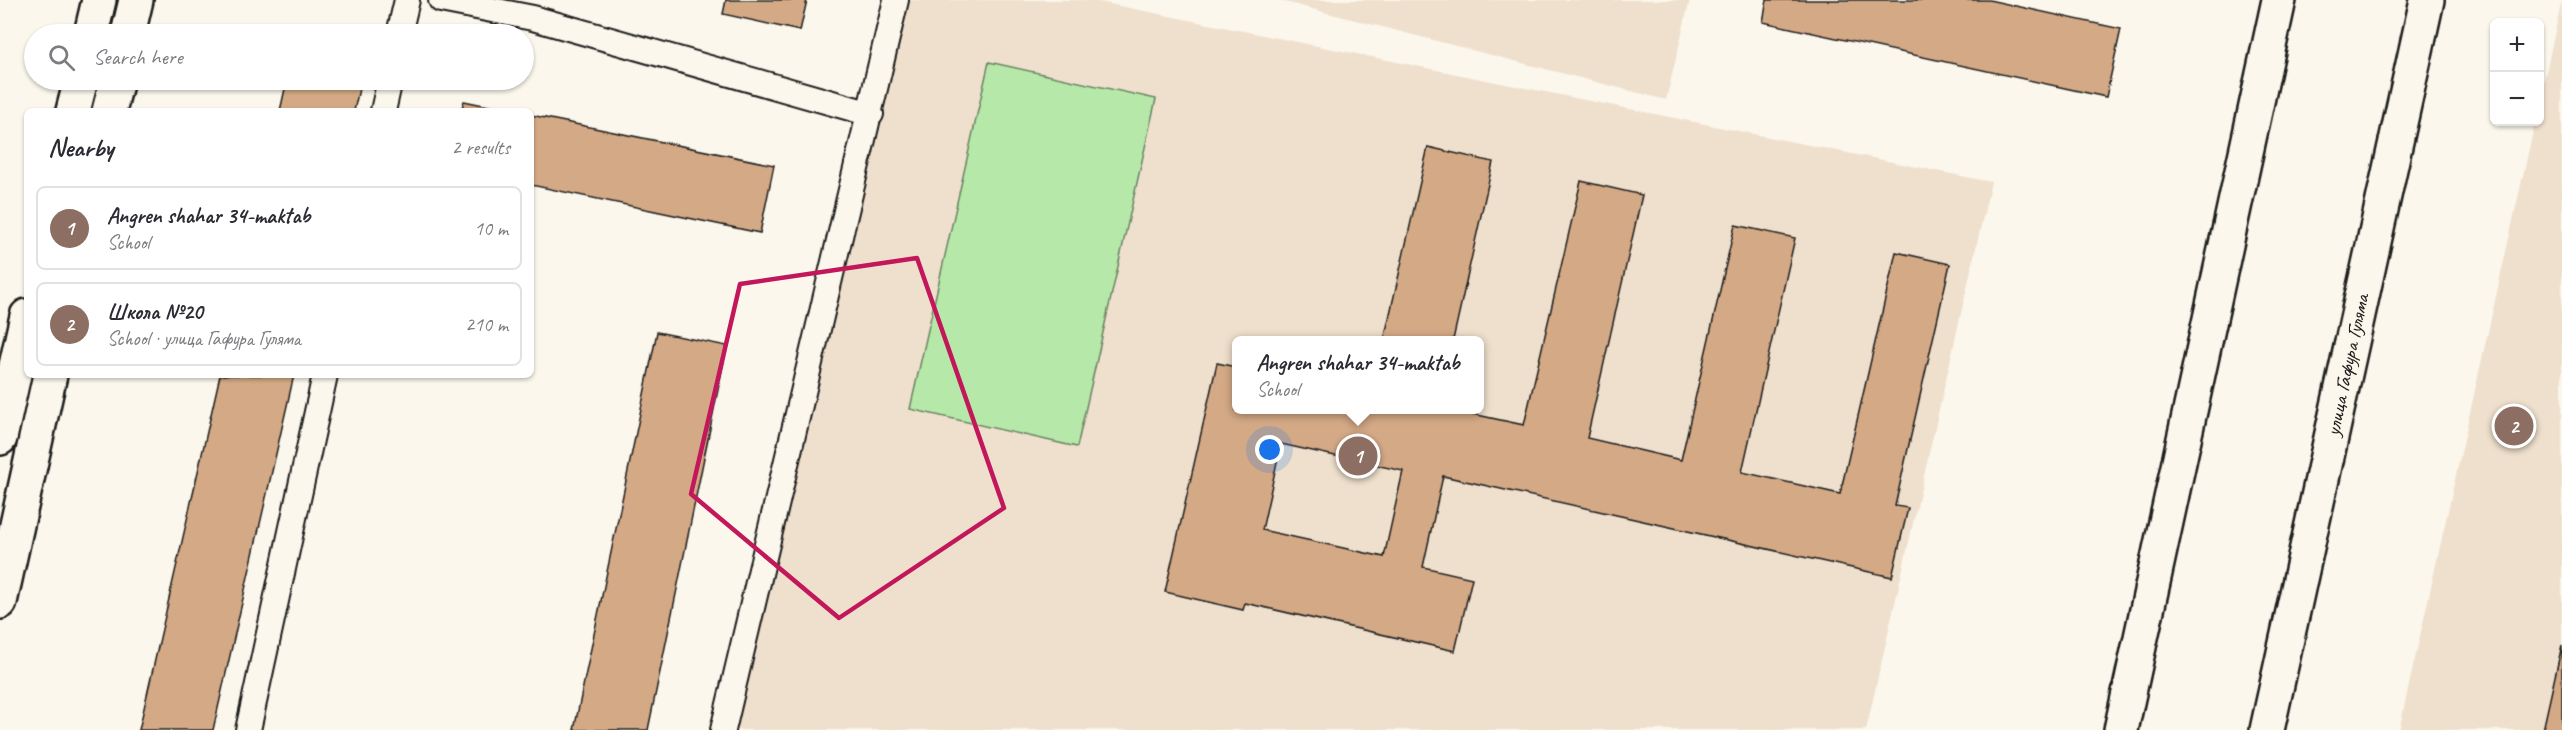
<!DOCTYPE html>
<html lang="en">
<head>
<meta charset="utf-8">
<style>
	body { margin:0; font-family:Caveat,sans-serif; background:#f7f7f7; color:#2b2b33 }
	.controls { position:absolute; right:18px; top:18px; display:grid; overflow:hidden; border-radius:9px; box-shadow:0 2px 4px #0004 }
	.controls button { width:54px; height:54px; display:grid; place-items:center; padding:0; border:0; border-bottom:2px solid #e1e1e2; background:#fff; color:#2b2b33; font:30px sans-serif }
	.you { position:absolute; left:1270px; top:450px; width:21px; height:21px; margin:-15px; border:4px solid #fff; border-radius:50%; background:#1a73e8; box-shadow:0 0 0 9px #1a73e833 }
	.badge { display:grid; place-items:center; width:39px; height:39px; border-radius:50%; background:#1f6fb2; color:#fff; font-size:20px; font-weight:700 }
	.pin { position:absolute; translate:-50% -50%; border:3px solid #fff; box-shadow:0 2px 6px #0006 }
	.popup { position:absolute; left:1232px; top:336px; width:252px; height:78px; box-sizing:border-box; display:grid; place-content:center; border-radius:9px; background:#fff; filter:drop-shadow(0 2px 4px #0005); font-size:20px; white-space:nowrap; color:#7c7c81 }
	.popup b { font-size:22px; color:#2b2b33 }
	.popup::after { content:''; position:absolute; left:50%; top:100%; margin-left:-12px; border:12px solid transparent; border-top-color:#fff }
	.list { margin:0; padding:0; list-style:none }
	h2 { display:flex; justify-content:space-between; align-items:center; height:78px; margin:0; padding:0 24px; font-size:26px }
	h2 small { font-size:20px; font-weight:400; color:#7c7c81 }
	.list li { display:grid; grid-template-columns:39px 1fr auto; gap:18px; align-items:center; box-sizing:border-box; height:84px; margin:0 12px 12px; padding:0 12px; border:2px solid #e1e1e2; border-radius:9px }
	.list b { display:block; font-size:22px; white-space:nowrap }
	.list p { margin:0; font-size:20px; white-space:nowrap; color:#7c7c81 }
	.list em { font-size:20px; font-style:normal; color:#7c7c81 }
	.icon { flex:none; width:33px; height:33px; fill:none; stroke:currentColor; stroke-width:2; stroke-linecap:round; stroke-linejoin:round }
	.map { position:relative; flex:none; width:2562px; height:730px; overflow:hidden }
	.search { position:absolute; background:#fff; box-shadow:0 2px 4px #0004; left:24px; top:24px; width:510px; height:66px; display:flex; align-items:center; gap:15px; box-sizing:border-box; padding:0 21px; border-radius:33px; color:#7c7c81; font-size:22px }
	.panel { position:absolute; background:#fff; box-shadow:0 2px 4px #0004; left:24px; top:108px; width:510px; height:270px; border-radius:9px }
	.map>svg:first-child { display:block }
	.built { fill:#efe0cd; fill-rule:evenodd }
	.green { fill:#b6e9a9; stroke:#698262; stroke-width:1.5 }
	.building { fill:#d4a986; stroke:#1c1c1c; stroke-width:1.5; fill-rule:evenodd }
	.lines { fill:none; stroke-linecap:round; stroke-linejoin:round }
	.service-casing { stroke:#1c1c1c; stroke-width:28 }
	.minor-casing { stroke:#1c1c1c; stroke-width:38 }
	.trunk-casing { stroke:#1c1c1c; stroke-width:38 }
	.service { stroke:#fbf7ec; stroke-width:24 }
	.minor { stroke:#fbf7ec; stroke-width:33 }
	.trunk { stroke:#fbf7ec; stroke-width:33 }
	.marked { fill:none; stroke:#c2185b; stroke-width:4.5; stroke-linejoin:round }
	.labels { text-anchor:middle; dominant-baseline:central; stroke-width:6; stroke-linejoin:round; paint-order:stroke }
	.street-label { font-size:21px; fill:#1c1c1c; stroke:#fbf7ec }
</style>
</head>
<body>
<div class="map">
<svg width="2562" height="730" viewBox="0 0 2562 730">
	<rect width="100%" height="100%" fill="#fbf7ec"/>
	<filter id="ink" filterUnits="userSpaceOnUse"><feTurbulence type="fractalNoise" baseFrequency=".0167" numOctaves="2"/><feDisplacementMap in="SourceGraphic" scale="12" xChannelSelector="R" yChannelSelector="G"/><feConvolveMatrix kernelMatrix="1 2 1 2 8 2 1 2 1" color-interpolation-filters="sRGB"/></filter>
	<g filter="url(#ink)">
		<path class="built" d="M894,0H1090L1991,182L1866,730H724ZM1236,340H1480V410H1236Z
			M1277,0H1690L1666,100Z
			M2562,0V730H2399L2535,122H2540V99Z"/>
		<path class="green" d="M989,62L1156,99L1077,447L910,409Z"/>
		<path class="building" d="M726,0H807L800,31L723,14Z
			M1767,0H1989L2121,29L2106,97L1763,22Z
			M287,80H361L354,111H280Z
			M464,101L513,111H461Z
			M531,115L774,165L760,233L531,185Z
			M1428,147L1493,162L1453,340H1384Z
			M1581,181L1642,195L1587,438L1681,460L1735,225L1795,238L1742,472L1840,494L1896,252L1950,264L1895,506L1908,508L1892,577L1443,476L1423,567L1472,578L1455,651L1245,603L1243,610L1165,592L1217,363L1236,367V410H1454L1524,425ZM1281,444L1403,471L1384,557L1262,530Z
			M657,332L727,346L648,730H574Z
			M220,375H294L213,730H139Z
			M2562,645V730H2543Z"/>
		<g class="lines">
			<g class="service-casing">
				<path id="service" d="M441,0L533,18L871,114
					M399,34L407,0
					M383,111L390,80
					M248,730L325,375
					M723,730L896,0"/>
			</g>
			<g class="minor-casing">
				<path id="minor" d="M2121,730L2279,0
					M2267,730L2427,0"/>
			</g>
			<g class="trunk-casing">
				<path id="trunk" d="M91,34L99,0
					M128,34L136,0
					M73,111L81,80
					M109,111L117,80
					M0,438L27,316
					M0,602L50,375"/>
			</g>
			<use href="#service" class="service"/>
			<use href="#minor" class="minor"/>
			<use href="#trunk" class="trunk"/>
		</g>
	</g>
	<path class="marked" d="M917,258L1004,508L839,618L691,494L740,284Z"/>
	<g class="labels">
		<g class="street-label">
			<text transform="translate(2347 365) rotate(-78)">улица Гафура Гуляма</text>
		</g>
	</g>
</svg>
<div class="controls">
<button>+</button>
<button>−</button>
</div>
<div class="you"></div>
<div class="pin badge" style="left:1358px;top:456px;background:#8d6e63">1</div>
<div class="popup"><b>Angren shahar 34-maktab</b>School</div>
<div class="pin badge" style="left:2514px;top:426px;background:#8d6e63">2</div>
<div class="search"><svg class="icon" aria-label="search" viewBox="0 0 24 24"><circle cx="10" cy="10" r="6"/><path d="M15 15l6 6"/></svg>Search here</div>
<section class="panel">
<h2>Nearby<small>2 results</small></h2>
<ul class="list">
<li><span class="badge" style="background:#8d6e63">1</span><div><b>Angren shahar 34-maktab</b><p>School</p></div><em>10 m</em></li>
<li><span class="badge" style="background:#8d6e63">2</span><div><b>Школа №20</b><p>School · улица Гафура Гуляма</p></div><em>210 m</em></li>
</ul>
</section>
</div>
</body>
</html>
